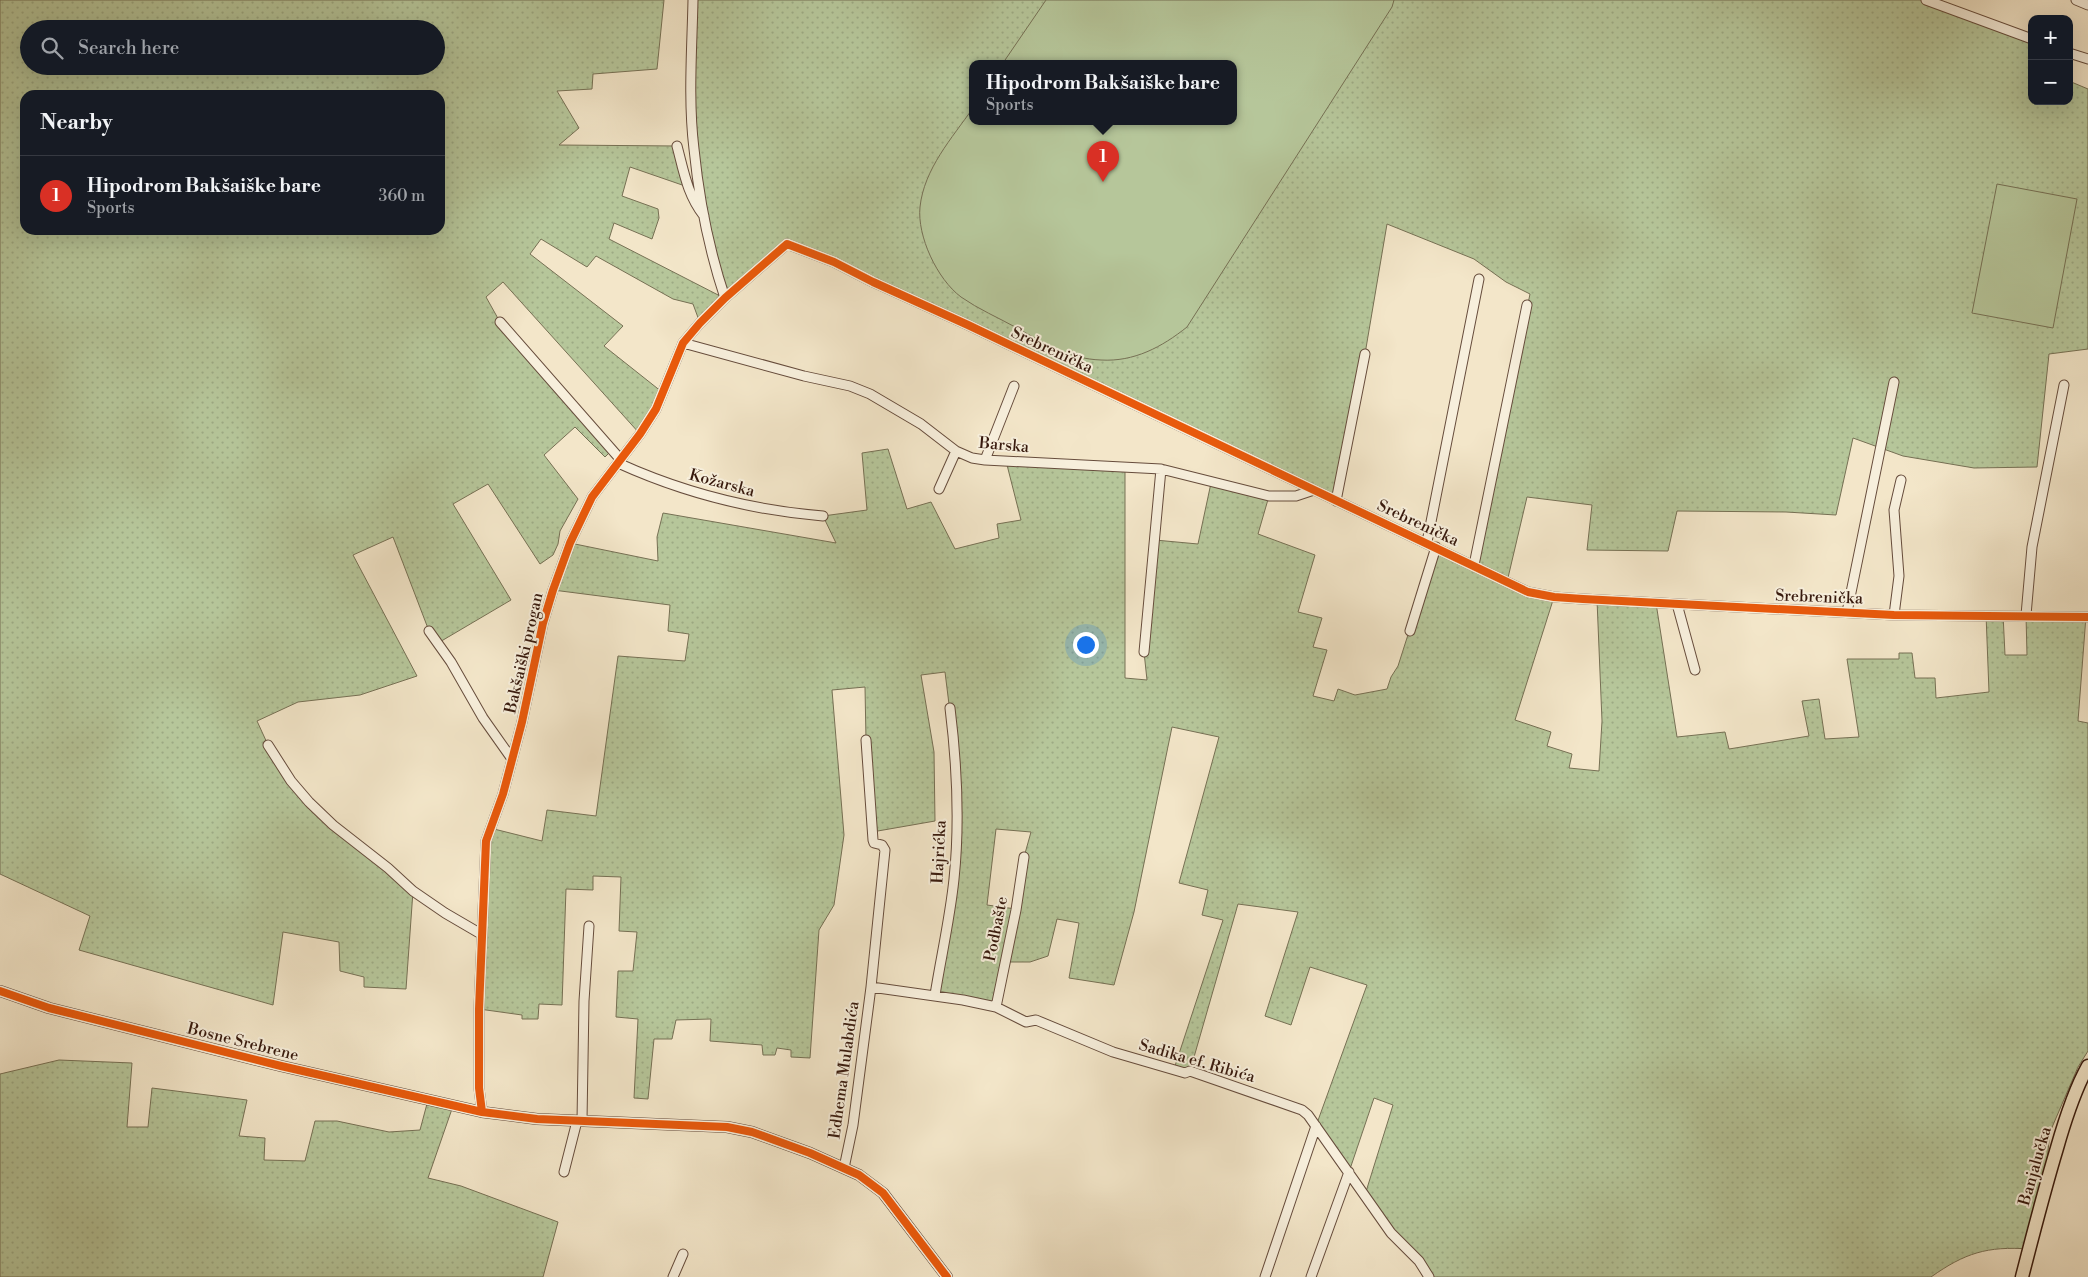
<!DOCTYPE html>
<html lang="en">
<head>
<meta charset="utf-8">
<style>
	body { margin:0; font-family:"Libre Bodoni",serif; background:#242831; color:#f1f3f6 }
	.controls { position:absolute; right:15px; top:15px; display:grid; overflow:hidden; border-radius:10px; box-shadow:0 5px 20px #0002 }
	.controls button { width:45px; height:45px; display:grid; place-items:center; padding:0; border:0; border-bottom:1px solid #363941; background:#171b24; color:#f1f3f6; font:25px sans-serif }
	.you { position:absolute; left:1085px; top:644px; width:18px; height:18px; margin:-12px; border:4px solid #fff; border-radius:50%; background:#1a73e8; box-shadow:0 0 0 8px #1a73e833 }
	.badge { display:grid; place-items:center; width:32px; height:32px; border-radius:50%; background:#d93025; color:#fff; font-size:16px; font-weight:700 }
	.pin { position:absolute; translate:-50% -41px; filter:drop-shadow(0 1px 2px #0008) }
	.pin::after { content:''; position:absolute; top:26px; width:18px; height:15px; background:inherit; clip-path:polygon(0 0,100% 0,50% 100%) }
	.popup { position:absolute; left:969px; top:60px; width:268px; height:65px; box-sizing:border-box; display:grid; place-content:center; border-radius:10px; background:#171b24; filter:drop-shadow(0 1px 4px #0005); font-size:16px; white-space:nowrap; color:#9ea1a6 }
	.popup b { font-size:19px; color:#f1f3f6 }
	.popup::after { content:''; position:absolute; left:50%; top:100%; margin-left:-10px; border:10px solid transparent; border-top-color:#171b24 }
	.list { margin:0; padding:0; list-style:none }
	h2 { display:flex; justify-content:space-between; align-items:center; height:65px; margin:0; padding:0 20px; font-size:21px }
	h2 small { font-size:16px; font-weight:400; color:#9ea1a6 }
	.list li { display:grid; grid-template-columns:32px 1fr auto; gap:15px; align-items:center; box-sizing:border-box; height:80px; padding:0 20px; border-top:1px solid #363941 }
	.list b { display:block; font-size:19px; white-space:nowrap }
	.list p { margin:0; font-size:16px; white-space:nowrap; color:#9ea1a6 }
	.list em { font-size:16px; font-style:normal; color:#9ea1a6 }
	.icon { flex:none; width:28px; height:28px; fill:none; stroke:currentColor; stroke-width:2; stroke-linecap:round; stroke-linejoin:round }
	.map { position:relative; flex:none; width:2088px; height:1277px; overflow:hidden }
	.search { position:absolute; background:#171b24; box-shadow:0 5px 20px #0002; left:20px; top:20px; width:425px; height:55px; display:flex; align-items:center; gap:12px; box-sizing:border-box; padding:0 18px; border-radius:28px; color:#9ea1a6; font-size:19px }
	.panel { position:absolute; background:#171b24; box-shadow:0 5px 20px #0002; left:20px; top:90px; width:425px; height:145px; border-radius:15px }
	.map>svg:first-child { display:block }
	.grass { fill:url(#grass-dots); stroke:#767054; fill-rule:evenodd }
	.pitch { fill:#b6c69a; stroke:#767054 }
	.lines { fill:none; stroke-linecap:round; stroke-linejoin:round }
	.minor-casing { stroke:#664c3c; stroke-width:11 }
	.tertiary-casing { stroke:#664c3c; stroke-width:12 }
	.primary-casing { stroke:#37190d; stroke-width:15 }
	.minor { stroke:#f7efdc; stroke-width:9 }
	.tertiary { stroke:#f7efdc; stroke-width:10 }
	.primary { stroke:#f3e6c9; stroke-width:12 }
	.cycleway-casing { stroke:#f7efdc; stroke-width:11 }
	.cycleway { stroke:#e8590c; stroke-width:8 }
	.labels { text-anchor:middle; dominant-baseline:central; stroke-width:4; stroke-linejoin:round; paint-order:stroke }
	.street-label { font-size:16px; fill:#37190d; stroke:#f7efdc }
</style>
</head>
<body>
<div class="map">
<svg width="2088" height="1277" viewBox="0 0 2088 1277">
	<defs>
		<pattern id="grass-dots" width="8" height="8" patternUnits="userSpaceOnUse" patternTransform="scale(1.25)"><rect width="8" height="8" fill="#b6c69a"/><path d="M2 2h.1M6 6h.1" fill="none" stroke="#9daa84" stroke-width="1.8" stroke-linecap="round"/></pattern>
	</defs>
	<rect width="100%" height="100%" fill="#f3e6c9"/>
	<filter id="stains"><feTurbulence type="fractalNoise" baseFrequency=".004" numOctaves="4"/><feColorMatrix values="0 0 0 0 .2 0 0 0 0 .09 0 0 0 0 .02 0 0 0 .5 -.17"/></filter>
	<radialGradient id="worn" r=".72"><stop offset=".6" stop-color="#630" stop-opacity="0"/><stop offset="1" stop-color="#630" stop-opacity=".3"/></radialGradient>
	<path class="grass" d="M0,0H664L657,69L593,74L592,89L557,91L579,128L559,145L677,146L688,187L630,167L622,196L658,209L659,218L652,239L614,223L609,239L724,298L694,149L693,0H1926L2032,40V101H2069V81L2088,89V349L2049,354L2037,467L1974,468L1903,456L1853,438L1836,515L1786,512L1677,511L1668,551L1587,550L1592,505L1527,497L1507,582L1554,597L1515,720L1551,732L1547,746L1572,754L1569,768L1599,771L1602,721L1597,600L1656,603L1677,737L1725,732L1729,749L1809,736L1802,701L1819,699L1825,739L1859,737L1847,659H1899V653H1912L1915,678H1935L1936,698L1989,692L1986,614H2003L2005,655H2027L2026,615L2086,616L2078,721L2088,723V1051L2078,1067L2050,1132L2044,1190L2029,1249C1987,1246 1965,1253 1931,1277H1429L1364,1198L1393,1105L1374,1098L1349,1172L1316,1126L1367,985L1310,967L1291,1025L1265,1016L1298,912L1238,904L1190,1071L1174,1069L1223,920L1202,915L1208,890L1179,883L1219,737L1172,727L1134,912L1114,985L1069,978L1079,923L1057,919L1048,956L1030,962H1005L996,1007L935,995L951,901L957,769L945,672L921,675L934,752L935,821L872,832L866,740L865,687L832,690L844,835L834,905L819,930L810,1058L791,1057V1050L777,1048L775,1055H763L762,1045L710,1041L711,1019L676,1020L672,1039H654L648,1099L634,1098L638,1019L616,1017L618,971H633L637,932L619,931L621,877L593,876V890L566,889L562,1005L539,1004L538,1019H522V1015L479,1009L490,828L542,841L547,810L596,816L618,656L685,661L689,634L668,631L670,605L553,590L570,543L658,561L657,537L663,513L836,543L823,516L867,510L862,453L888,449L907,509L931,502L955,549L999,538L997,524L1021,520L1006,461L1125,467V678L1147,680L1144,652L1155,540L1198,544L1211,483L1269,496L1258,534L1315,555L1298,612L1322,618L1313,647L1327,650L1313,696L1334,701L1338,689L1355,695L1387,689L1391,677L1398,666L1436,547L1474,565L1530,294L1506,282L1474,259L1387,224L1365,354L1336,501L787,244L700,323L693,304L673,299L596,256L587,267L541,239L530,254L623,326L604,346L662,392L640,434L503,282L486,297L500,322L612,450L605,457L575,427L544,455L578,499L560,531L558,544L553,555L540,564L488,484L453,504L511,600L438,643L429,631L393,537L353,555L417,676L360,695L298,702L257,721L268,745L309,802L413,891L406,989L364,987V977L340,971L339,942L283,932L273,1005L79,950L90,916L0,874ZM29,29H436V66H29ZM973,63H1233V121H973ZM25,95H440V230H25ZM996,829L1031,832L1024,857L1016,909L987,905Z
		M59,1060L132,1063L127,1127H148L152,1088L247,1100L239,1136L265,1138L264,1160L305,1161L315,1121H337L389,1132L420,1130L428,1100L453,1106L428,1178L461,1186L558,1222L543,1277H0V1074Z"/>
	<path class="pitch" d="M1046,0H1394L1392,7L1187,327C1162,347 1134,362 1101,360C1069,359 1044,343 1017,328C999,318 978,309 961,297C937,279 917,236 920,207C924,169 952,138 973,108V121H1233V63H1003Z
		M1997,184L2077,199L2053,328L1972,313Z"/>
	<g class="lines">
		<g class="minor-casing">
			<path id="minor" d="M693,0C692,49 688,100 694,149C699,199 709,250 725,298
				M1926,0L2032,39
				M2076,0L2088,5
				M2069,53L2088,59
				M677,146C684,172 687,194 704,216
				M500,322L621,460
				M683,343L804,376L850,386L870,394L921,424L956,451L972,458L985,460L1161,469L1269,496H1296L1314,490
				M985,460L1014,386
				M618,463C684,493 751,510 823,516
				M939,489L956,451
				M1336,501L1365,354
				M1427,542L1479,279
				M1474,565L1527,305
				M1677,604L1695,670
				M1847,612L1894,382
				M1894,615L1899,576L1894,510L1901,480
				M2026,615L2032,547L2064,385
				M429,631L451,662L483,718L512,759
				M1410,631L1436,547
				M1144,652L1161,469
				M866,740L873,840L874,843L882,845L885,850L871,987
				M268,745L291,781L309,802L333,825L388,868L413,891L445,913L481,934
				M935,995C941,957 950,918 954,879C960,822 957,765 950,708
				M996,1007L1016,910L1024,857
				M482,1112L479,1088V1009L486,841L503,794L522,722L543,623L553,590L570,543L592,497L640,434L656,409L683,343L700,323L725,298L787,244L834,262L873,282L968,325L1528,592L1554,597L1583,599L1894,615L2088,617
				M582,1121L584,1001L589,926
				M844,1168L853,1125L871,987L963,1000L996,1007L1026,1022L1036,1020L1113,1052L1185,1073L1190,1071L1302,1110L1308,1115L1391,1233L1419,1261L1429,1277
				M564,1172L577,1121
				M673,1277L683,1254
				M1265,1277L1316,1126
				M1311,1277L1349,1172"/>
		</g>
		<g class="tertiary-casing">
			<path id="tertiary" d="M0,991L49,1008L281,1066L482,1112L537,1119L727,1127L752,1132L810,1153L859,1175L883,1193L947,1277"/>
		</g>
		<g class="primary-casing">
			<path id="primary" d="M2022,1277C2033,1234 2044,1191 2057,1148C2065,1120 2074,1091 2088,1066"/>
		</g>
		<use href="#minor" class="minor"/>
		<use href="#tertiary" class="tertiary"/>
		<use href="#primary" class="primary"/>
		<g class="cycleway-casing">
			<path id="cycleway" d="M0,991L49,1008L281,1066L482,1112L537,1119L727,1127L752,1132L810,1153L859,1175L883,1193L947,1277
				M482,1112L479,1088V1009L486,841L503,794L522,722L543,623L553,590L570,543L592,497L640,434L656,409L683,343L700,323L725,298L787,244L834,262L873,282L968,325L1528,592L1554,597L1583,599L1894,615L2088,617"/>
		</g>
		<use href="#cycleway" class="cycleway"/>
	</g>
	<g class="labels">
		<g class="street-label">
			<text transform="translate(1052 350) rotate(25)">Srebrenička</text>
			<text transform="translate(1004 445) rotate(5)">Barska</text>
			<text transform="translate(722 483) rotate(15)">Kožarska</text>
			<text transform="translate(1418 523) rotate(25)">Srebrenička</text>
			<text transform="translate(1819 597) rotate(2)">Srebrenička</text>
			<text transform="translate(524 653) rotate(-77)">Bakšaiški progan</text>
			<text transform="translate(939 852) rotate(-87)">Hajrićka</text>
			<text transform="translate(996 929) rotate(-79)">Podbašte</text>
			<text transform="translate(243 1042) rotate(14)">Bosne Srebrene</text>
			<text transform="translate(1197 1061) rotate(16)">Sadika ef. Ribića</text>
			<text transform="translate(844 1070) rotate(-82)">Edhema Mulabdića</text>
			<text transform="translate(2035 1166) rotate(-74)">Banjalučka</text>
		</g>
	</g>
	<rect width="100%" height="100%" filter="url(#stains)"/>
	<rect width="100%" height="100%" fill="url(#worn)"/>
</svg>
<div class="controls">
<button>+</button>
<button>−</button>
</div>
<div class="you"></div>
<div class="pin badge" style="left:1103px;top:182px">1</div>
<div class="popup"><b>Hipodrom Bakšaiške bare</b>Sports</div>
<div class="search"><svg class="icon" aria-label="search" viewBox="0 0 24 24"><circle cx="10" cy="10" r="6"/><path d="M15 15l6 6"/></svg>Search here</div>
<section class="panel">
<h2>Nearby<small></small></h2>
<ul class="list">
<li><span class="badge">1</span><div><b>Hipodrom Bakšaiške bare</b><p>Sports</p></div><em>360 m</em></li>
</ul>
</section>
</div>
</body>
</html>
